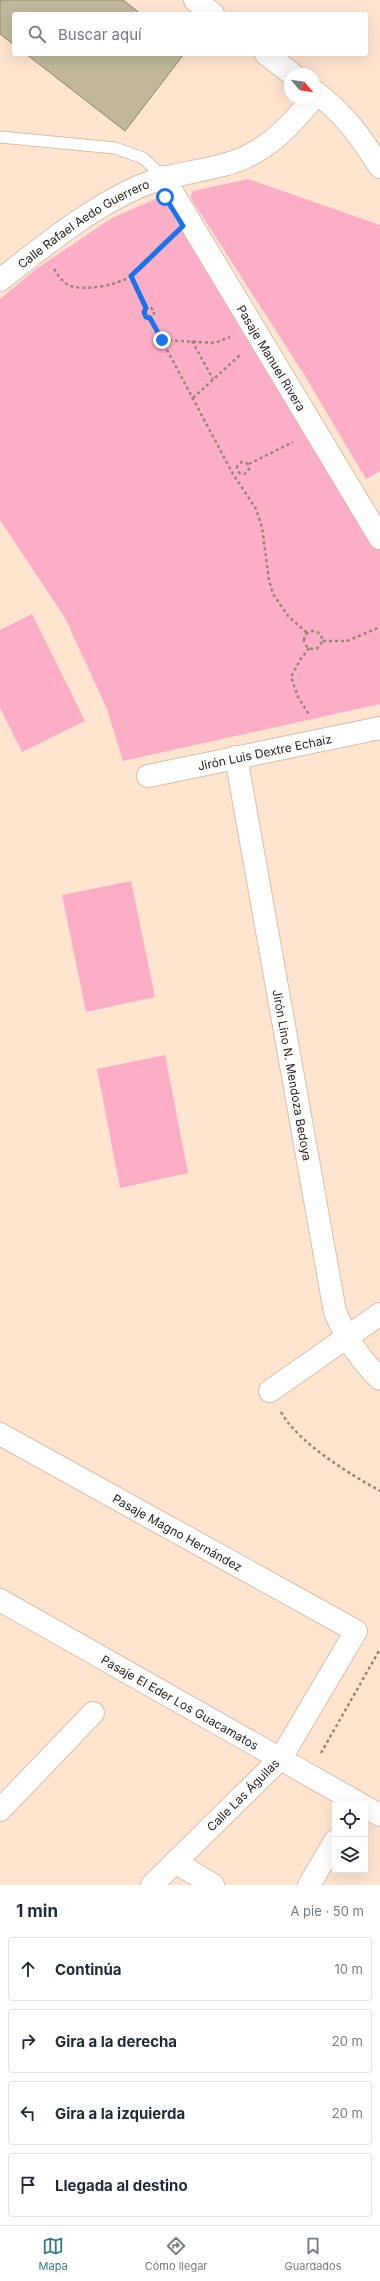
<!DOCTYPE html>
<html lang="es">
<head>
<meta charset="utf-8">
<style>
	body { margin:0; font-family:Inter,sans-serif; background:#f2f2f3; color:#1f2937 }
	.controls { position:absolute; right:12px; bottom:12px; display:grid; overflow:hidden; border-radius:4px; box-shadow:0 4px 16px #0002 }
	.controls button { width:36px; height:36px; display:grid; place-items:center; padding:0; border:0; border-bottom:1px solid #e0e1e3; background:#fff; color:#1f2937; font:20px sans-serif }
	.compass { position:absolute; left:284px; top:68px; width:36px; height:36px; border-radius:50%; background:#fff; box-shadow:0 4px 16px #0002; rotate:119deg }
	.stop { position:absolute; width:12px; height:12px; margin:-9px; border:3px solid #1a73e8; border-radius:50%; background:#fff }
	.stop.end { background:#1a73e8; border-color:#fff; box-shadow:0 1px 4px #0008 }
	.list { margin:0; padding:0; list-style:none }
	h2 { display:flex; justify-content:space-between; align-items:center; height:52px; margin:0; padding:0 16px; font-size:17px }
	h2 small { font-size:13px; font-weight:400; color:#747a83 }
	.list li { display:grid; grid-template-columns:26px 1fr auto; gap:12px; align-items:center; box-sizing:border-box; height:64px; margin:0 8px 8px; padding:0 8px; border:1px solid #e0e1e3; border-radius:4px }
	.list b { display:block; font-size:15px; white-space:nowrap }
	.list em { font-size:13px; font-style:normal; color:#747a83 }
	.icon { flex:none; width:22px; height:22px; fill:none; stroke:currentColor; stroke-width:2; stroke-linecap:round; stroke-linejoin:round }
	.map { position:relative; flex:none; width:380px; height:1885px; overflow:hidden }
	.search { position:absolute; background:#fff; box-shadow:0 4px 16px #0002; left:12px; right:12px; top:12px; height:44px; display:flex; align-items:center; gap:10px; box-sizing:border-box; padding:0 14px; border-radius:4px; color:#747a83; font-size:15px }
	.sheet { height:340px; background:#fff }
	nav { display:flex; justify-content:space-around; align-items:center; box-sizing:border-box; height:56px; border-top:1px solid #e0e1e3; background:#fff; font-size:11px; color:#747a83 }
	nav a { display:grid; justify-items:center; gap:2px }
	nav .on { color:#357888 }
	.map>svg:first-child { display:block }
	.green { fill:#fcaec6 }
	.building { fill:#c1b89c; stroke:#8e856b }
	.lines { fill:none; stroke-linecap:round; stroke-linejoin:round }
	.lane-casing { stroke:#d6beaa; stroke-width:13 }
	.street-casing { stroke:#d6beaa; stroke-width:24 }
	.path { stroke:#968476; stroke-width:2.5; stroke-dasharray:3 3; stroke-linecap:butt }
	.lane { stroke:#fff; stroke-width:11 }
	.street { stroke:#fff; stroke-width:22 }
	.route { stroke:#1a73e8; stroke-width:5 }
	.labels { text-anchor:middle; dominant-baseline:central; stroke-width:3; stroke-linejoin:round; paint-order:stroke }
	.street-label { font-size:12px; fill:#251c15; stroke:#fff }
</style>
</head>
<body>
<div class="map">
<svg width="380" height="1885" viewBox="0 0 380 1885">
	<rect width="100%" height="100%" fill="#ffe5d0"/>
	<path class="green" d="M248,179L380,225V471L366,479L305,376L190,197L193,191Z
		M167,194L380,551V704L123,761L107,709L65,618L0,520V299L36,269L112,218Z
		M32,614L85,721L22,752L0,708V630Z
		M131,881L155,997L86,1012L62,895Z
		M165,1055L188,1173L120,1188L97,1069Z"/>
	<path class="building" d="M0,0H123L141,14H14V45L0,34Z
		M26,54H184L125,131Z"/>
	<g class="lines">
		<g class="lane-casing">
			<path id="lane" d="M0,137L115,148L143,158L163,177"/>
		</g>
		<g class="street-casing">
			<g id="street">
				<path d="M195,0L213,14"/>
				<path d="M266,54L292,74"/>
				<path d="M314,91C346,115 359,135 380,167"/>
				<path id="s1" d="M163,177L380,538"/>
				<path id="s2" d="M0,280C44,246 87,210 138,187C165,175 194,173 223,165C263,155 288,129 313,98"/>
				<path id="s3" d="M236,757L335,1312C346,1338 359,1359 380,1379"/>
				<path id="s4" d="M148,776L380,728"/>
				<path d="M270,1391L380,1314"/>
				<path id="s5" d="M0,1434L356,1631L281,1758L152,1885"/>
				<path id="s6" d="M0,1600L360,1804"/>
				<path d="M365,1807L380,1815"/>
				<path d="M0,1810L93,1713"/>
				<path d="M175,1862L213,1885"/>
				<path d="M309,1885L335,1841"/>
			</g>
		</g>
		<path class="path" d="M54,269C58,275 62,281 68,285C83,292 118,285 131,276C143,268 160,248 171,237
			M131,276L146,308L144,312L146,317L150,318L154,314V310L149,307L146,308
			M150,318L233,474L256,509L262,527L269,580L273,594L288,616L307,633
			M163,340L215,343L230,337
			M192,341L213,379
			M193,398L240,355
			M237 468a6 6 0 1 1 12 0a6 6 0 1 1-12 0Z
			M249,464L293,442
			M304 640a9 9 0 1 1 18 0a9 9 0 1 1-18 0Z
			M323,641H347L380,627
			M309,648L300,660L291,677L298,697L310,716
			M281,1412C298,1443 350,1474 380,1491
			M321,1753L380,1649"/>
		<use href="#lane" class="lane"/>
		<use href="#street" class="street"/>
	</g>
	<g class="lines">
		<path class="route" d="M162,340L150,318L146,317L144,312L146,308L131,276L183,226L165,197"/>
	</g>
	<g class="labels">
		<g class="street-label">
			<text stroke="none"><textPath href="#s2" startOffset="101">Calle Rafael Aedo Guerrero</textPath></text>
			<text stroke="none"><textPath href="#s1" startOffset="211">Pasaje Manuel Rivera</textPath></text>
			<text stroke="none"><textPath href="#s4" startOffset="119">Jirón Luis Dextre Echaíz</textPath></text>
			<text stroke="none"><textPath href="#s3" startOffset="323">Jirón Lino N. Mendoza Bedoya</textPath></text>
			<text stroke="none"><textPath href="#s5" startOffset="203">Pasaje Magno Hernández</textPath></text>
			<text stroke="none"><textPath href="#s6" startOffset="207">Pasaje El Eder Los Guacamatos</textPath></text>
			<text transform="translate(243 1795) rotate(-45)">Calle Las Águilas</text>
		</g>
	</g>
</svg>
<div class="controls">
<button><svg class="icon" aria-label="locate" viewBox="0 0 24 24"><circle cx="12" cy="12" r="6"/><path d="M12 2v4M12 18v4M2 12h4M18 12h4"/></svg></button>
<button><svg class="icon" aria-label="layers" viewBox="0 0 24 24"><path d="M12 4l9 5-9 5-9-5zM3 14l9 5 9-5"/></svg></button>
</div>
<svg class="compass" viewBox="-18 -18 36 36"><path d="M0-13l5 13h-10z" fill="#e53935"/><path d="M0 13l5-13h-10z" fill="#747a83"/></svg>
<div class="stop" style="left:165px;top:197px"></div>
<div class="stop end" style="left:162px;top:340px"></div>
<div class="search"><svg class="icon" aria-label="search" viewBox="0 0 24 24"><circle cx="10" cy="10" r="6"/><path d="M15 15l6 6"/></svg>Buscar aquí</div>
</div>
<section class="sheet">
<h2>1 min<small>A pie · 50 m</small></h2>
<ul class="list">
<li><svg class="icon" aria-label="ahead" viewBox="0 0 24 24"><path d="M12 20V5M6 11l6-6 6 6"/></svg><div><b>Continúa</b></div><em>10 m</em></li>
<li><svg class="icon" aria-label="right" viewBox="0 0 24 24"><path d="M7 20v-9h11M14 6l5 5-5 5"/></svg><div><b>Gira a la derecha</b></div><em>20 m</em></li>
<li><svg class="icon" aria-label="left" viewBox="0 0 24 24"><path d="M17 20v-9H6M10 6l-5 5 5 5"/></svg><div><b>Gira a la izquierda</b></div><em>20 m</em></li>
<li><svg class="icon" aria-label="arrive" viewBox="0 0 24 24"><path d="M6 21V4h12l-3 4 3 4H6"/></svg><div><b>Llegada al destino</b></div></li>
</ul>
</section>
<nav>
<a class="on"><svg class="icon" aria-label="map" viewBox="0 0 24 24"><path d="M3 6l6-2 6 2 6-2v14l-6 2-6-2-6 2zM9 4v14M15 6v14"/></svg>Mapa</a>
<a><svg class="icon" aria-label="directions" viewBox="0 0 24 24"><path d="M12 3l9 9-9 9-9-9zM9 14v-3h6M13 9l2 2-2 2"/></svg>Cómo llegar</a>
<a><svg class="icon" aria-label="saved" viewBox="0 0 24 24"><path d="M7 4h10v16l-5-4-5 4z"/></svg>Guardados</a>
</nav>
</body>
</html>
